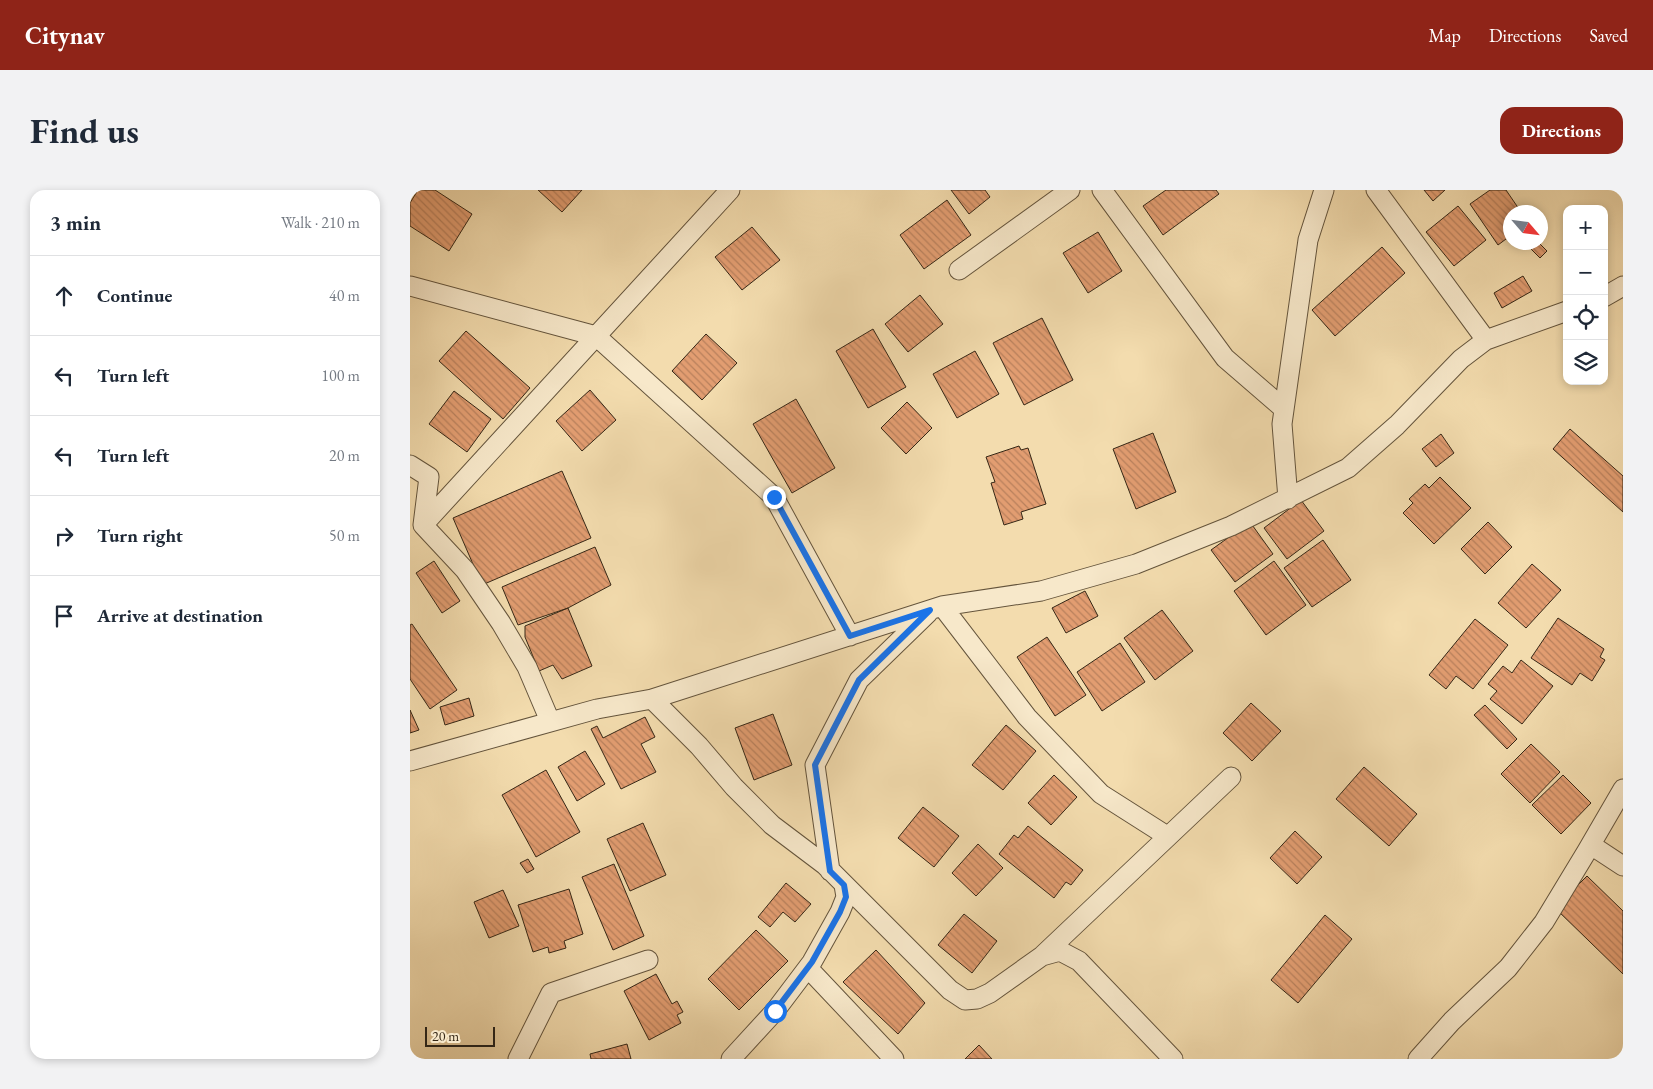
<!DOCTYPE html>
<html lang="en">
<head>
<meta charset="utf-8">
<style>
	body { margin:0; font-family:"EB Garamond",serif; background:#f2f2f3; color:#1f2937 }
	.controls { position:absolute; right:15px; top:15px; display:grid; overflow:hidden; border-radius:10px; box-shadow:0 2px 8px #0003 }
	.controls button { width:45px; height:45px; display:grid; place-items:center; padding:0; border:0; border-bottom:1px solid #e0e1e3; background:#fff; color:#1f2937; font:25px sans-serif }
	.compass { position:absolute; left:1093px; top:15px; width:45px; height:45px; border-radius:50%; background:#fff; box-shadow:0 2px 8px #0003; rotate:118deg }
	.scale { position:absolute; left:15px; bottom:12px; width:70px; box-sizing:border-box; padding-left:5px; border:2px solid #352716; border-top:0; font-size:14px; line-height:18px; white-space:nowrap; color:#352716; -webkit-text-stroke:4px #f7e8ca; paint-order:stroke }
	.stop { position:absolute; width:15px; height:15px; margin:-11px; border:4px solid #1a73e8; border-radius:50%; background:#fff }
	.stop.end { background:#1a73e8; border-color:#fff; box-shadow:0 1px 5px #0008 }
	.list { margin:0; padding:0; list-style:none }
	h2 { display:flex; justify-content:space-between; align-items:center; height:65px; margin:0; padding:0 20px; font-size:21px }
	h2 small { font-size:16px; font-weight:400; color:#747a83 }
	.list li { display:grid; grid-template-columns:32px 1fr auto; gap:15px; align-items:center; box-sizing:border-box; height:80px; padding:0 20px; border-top:1px solid #e0e1e3 }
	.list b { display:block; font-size:19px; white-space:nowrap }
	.list em { font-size:16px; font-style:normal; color:#747a83 }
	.icon { flex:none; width:28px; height:28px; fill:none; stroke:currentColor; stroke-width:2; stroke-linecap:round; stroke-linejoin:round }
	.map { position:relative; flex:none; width:1213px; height:869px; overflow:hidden; border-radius:15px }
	header { display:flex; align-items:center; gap:30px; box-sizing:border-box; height:70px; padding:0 25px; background:#8f2418; color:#fff }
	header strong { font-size:24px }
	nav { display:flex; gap:28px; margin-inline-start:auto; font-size:18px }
	.intro { display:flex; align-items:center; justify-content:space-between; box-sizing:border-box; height:120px; padding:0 30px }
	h1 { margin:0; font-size:35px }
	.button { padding:12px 22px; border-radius:15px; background:#8f2418; color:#fff; font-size:18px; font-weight:700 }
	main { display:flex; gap:30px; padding:0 30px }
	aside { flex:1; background:#fff; border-radius:15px; box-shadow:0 2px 8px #0003 }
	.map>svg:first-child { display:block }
	.building { fill:url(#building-back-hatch); stroke:#352716 }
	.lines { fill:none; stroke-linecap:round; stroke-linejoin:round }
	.minor-casing { stroke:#64543c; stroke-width:21 }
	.minor { stroke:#f7e8ca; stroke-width:19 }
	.route { stroke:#1a73e8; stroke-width:6 }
</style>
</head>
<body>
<header>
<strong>Citynav</strong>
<nav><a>Map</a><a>Directions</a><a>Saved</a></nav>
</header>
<div class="intro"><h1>Find us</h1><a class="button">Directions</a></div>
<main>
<aside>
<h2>3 min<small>Walk · 210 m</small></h2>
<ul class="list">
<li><svg class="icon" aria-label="ahead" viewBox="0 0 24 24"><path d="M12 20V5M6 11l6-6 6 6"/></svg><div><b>Continue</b></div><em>40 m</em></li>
<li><svg class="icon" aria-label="left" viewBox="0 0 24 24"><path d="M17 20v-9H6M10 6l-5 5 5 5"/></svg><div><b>Turn left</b></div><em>100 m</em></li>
<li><svg class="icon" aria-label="left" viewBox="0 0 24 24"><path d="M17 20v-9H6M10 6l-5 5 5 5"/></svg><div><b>Turn left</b></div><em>20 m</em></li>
<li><svg class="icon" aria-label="right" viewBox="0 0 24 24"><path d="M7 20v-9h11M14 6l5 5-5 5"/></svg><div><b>Turn right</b></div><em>50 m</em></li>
<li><svg class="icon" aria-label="arrive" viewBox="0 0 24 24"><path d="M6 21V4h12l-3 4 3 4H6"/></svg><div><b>Arrive at destination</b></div></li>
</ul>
</aside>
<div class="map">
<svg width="1213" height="869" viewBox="0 0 1213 869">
	<defs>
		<pattern id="building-back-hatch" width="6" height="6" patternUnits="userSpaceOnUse" patternTransform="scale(1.25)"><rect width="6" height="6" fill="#e29d71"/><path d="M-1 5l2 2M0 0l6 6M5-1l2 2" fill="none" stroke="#b8805c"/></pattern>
	</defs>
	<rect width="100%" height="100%" fill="#f3dcae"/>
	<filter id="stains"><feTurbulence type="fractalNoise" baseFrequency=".004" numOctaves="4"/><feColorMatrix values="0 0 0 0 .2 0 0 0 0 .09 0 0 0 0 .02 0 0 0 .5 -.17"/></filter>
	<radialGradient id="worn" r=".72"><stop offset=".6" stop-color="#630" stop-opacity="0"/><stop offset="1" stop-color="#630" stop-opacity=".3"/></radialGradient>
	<path class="building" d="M8,0H25L62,24L39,61L0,36V13Z
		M128,0H172L152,22Z
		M541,0H575L580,7L559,24Z
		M756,0H806L809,4L753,45L733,16Z
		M1014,0H1035L1023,11Z
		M1080,0H1096L1111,22H1100V46L1088,55L1060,14Z
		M537,10L561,45L514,79L490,45Z
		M1048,16L1076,50L1044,76L1016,42Z
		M342,37L370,70L332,100L305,67Z
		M688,42L712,81L678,103L653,63Z
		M1117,52H1128L1137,61L1130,68L1116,54Z
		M972,57L995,83L925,146L902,120Z
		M1113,86L1122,101L1092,118L1084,103Z
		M510,105L533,134L498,162L475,134Z
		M632,128L663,190L614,215L583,153Z
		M463,139L496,197L458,218L426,161Z
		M56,141L120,198L93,229L29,171Z
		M296,144L327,173L292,210L262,181Z
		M565,161L589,204L547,228L523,184Z
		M180,200L206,230L172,261L146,231Z
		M44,201L81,229L57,262L19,234Z
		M386,209L425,278L382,303L343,234Z
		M497,212L522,238L496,264L471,238Z
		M1160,239L1213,286V322L1143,259Z
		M743,243L766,302L726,319L703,259Z
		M1031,244L1044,263L1026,277L1012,259Z
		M609,256L611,260L618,258L636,314L611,322L613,329L594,335L581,293L585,292L576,267Z
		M152,281L181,348L72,395L43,328Z
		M1030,287L1061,318L1024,354L993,323L1003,313L999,309L1015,294L1019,298Z
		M891,310L914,341L877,369L854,338Z
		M840,332L863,364L825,392L801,360Z
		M1078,332L1102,357L1075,384L1051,359Z
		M913,350L941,390L902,417L874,378Z
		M185,357L201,395L158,418L108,435L92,397Z
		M24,371L50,411L32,423L6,383Z
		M864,371L896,415L856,445L824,401Z
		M1122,374L1151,400L1116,438L1088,413Z
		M675,401L688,426L656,443L642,418Z
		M158,418L182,476L152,489L143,475L129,481L115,447V436Z
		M752,420L783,461L745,490L714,448Z
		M1148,428L1194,459L1190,467L1195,470L1182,491L1170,483L1162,495L1121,468Z
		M1065,429L1098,455L1063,499L1046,486L1036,499L1019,485Z
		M2,434L47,500L20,519L0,489V435Z
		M637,447L676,505L645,526L607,467Z
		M710,453L735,492L692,521L667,482Z
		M1111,470L1143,496L1112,534L1080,509L1087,501L1078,494L1093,476L1102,483Z
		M59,508L64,526L35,535L30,517Z
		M841,513L871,541L842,571L813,543Z
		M1075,515L1107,549L1097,559L1064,525Z
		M0,520L9,540L0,543Z
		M363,524L382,575L344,590L325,538Z
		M235,527L245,547L231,554L246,582L211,599L181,539L187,536L193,548Z
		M596,535L626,561L593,600L562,575Z
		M1121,554L1150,582L1120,613L1091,584Z
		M175,561L195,594L167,611L148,577Z
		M954,577L1007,624L979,656L926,609Z
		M136,580L170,642L126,667L92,605Z
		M644,585L667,607L641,635L618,613Z
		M1153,585L1181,613L1151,644L1122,615Z
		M513,617L549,646L524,677L488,648Z
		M233,633L256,685L220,701L197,649Z
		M618,636L673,680L661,695L656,692L644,708L589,664L604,645L608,648Z
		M885,641L912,667L887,694L860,668Z
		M568,654L593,678L566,706L542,683Z
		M118,669L124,679L117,683L110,673Z
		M204,674L234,746L203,760L172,687Z
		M1177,686L1213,721V784L1145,718Z
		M376,693L401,714L385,732L373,722L360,737L348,727Z
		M159,699L173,744L154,751L156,758L139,763L138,757L123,762L108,715Z
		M93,700L109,736L79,748L64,712Z
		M554,724L587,751L562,783L528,755Z
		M915,725L942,749L888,813L861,790Z
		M346,740L378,771L329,820L298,789Z
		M466,760L515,813L488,844L433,792Z
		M246,784L262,814L267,811L273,822L267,825L271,833L239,850L214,801Z
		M217,854L221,869H181L180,864Z
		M569,855L582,869H555Z"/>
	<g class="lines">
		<g class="minor-casing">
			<path id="minor" d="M692,0L815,168L874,219
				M966,0L1076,150
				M549,80L660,0
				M0,96L186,146L364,307L440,446
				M1194,107L1213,96
				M0,275L19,287L13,335L55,380L91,433L117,477L140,531
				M878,309L872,234L898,50L914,0
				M13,335L320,0
				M532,416L617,527L691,604L757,646
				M242,509L289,556L324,597L362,635L415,675L540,800L555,810L567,809L580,803L632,766L650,761L669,771L763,869
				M0,571L187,519L242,509L532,416L631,401L726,374L821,336L938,278L987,235L1051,169L1076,150L1157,121
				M1181,655L1213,676
				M420,681L405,575L449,490L518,423
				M633,765L821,587
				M398,778L484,869
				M108,869L141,803L238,770
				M321,869L365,821L402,772L430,722L436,707L434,695
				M1008,869L1042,831L1098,778L1134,732L1177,661L1213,599"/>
		</g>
		<use href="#minor" class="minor"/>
	</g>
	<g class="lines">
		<path class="route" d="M364,307L440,446L520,420L449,490L405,575L420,681L434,695L436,707L430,722L402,772L365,821"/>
	</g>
	<rect width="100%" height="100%" filter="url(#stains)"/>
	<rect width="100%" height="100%" fill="url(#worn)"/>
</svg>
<div class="controls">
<button>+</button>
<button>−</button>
<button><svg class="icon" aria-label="locate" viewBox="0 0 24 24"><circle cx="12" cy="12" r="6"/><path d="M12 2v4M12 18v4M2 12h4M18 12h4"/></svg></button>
<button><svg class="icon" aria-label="layers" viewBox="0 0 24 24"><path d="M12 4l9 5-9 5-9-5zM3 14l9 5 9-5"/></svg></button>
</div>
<svg class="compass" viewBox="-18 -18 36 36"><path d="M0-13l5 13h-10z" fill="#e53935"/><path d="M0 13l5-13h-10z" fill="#747a83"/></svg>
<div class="scale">20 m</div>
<div class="stop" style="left:365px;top:821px"></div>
<div class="stop end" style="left:364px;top:307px"></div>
</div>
</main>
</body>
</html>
